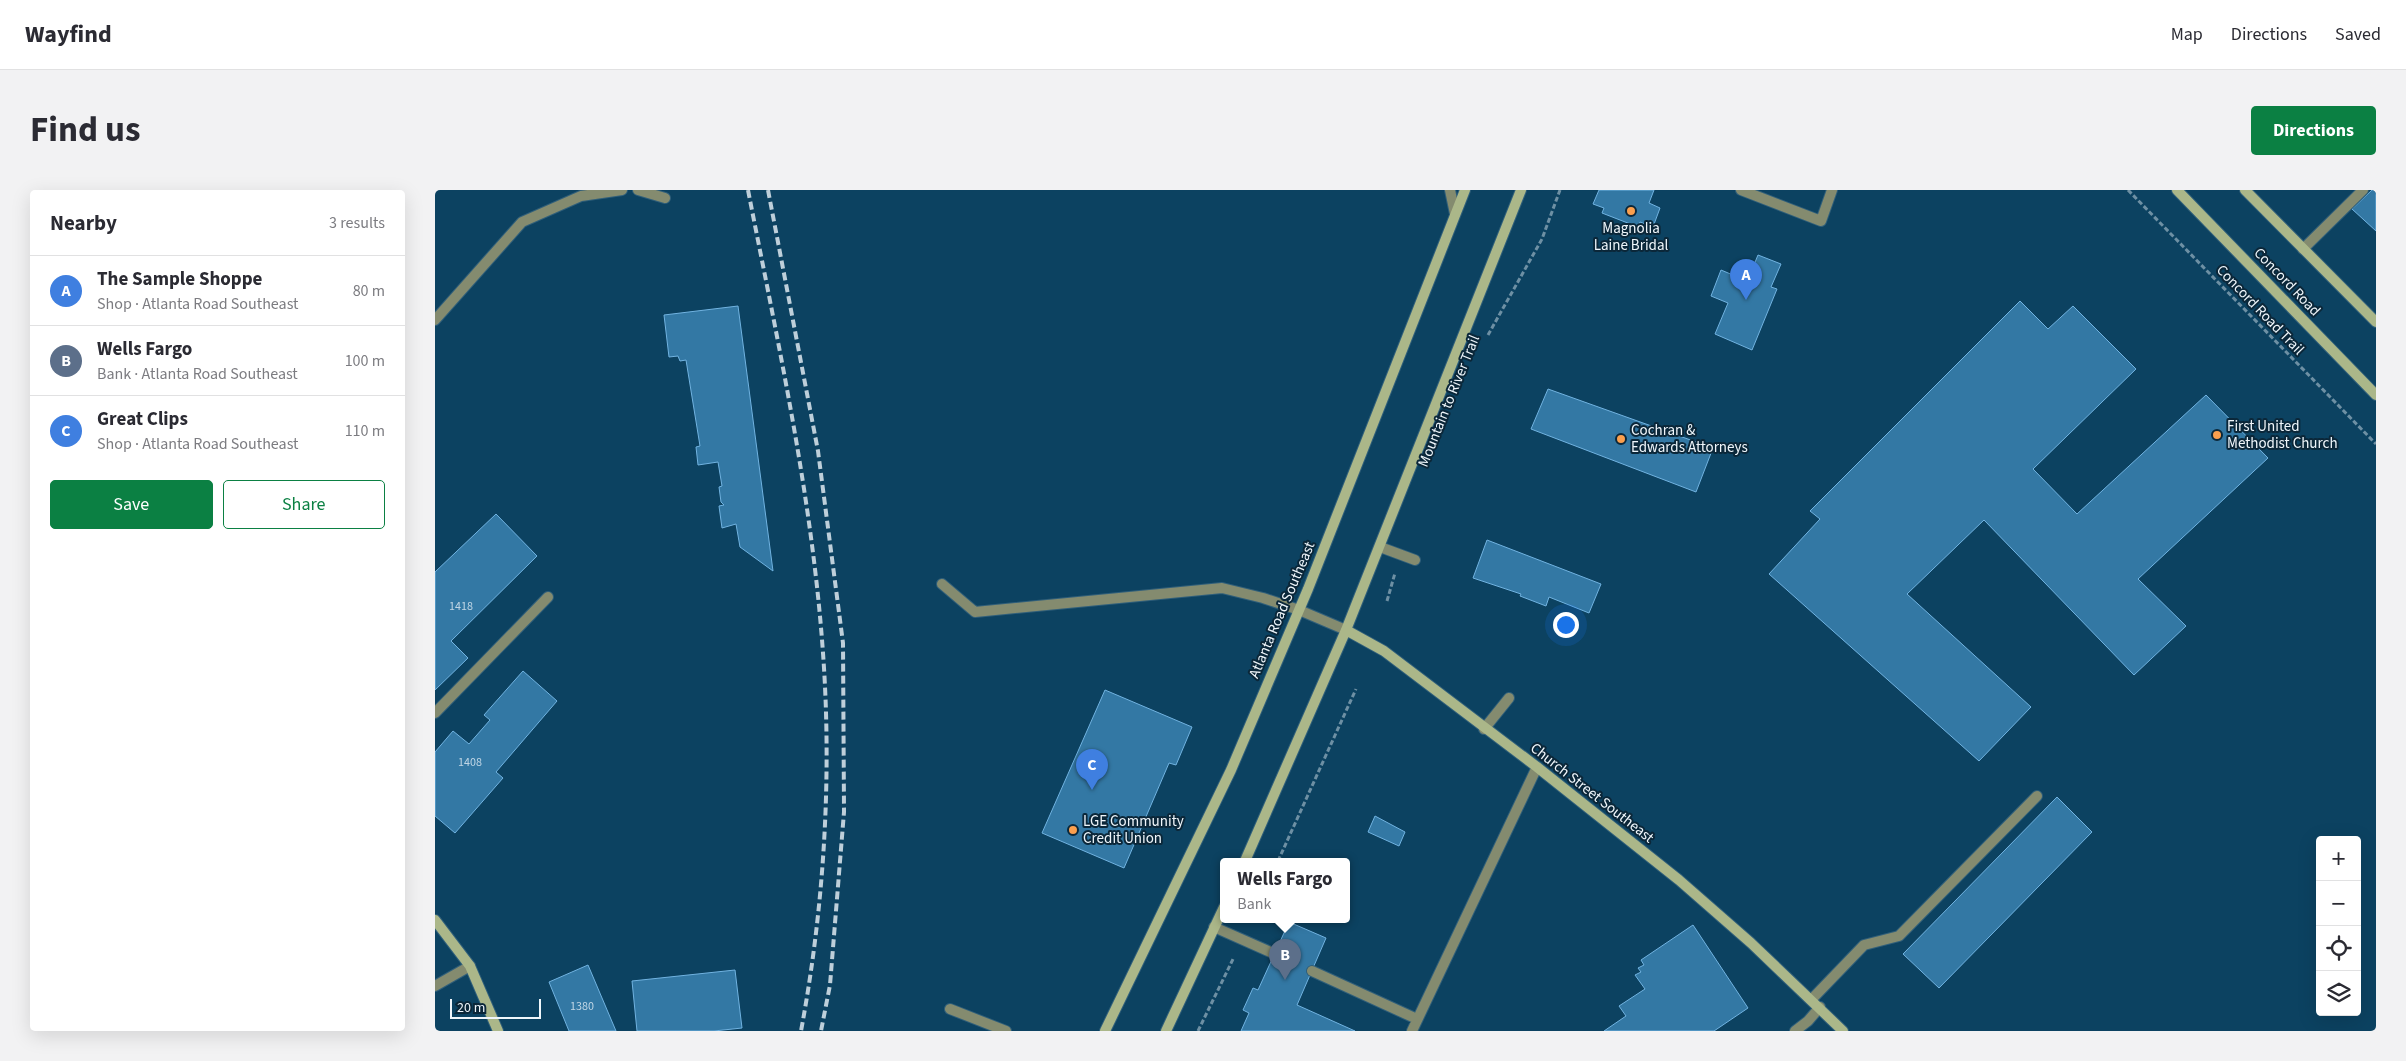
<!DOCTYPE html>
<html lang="en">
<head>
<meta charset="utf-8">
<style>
	body { margin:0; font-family:"Source Sans 3",sans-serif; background:#f2f2f3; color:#2b2b33 }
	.controls { position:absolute; right:15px; bottom:15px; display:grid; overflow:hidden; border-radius:5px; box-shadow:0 5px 20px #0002 }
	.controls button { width:45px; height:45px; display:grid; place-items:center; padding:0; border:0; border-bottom:1px solid #e1e1e2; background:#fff; color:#2b2b33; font:25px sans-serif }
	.scale { position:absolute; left:15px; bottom:12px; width:91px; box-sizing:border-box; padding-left:5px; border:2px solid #eff6fb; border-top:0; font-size:14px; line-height:18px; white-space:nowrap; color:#eff6fb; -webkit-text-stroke:4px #0b2739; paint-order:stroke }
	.you { position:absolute; left:1130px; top:434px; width:18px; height:18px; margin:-12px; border:4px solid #fff; border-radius:50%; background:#1a73e8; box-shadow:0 0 0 8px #1a73e833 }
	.badge { display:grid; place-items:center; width:32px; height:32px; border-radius:50%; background:#0b8043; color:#fff; font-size:16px; font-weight:700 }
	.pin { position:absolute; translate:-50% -41px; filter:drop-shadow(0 1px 2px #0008) }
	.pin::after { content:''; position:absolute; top:26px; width:18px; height:15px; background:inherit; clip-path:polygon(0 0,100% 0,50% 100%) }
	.popup { position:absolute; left:785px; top:668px; width:130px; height:65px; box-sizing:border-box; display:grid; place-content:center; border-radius:5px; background:#fff; filter:drop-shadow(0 1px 4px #0005); font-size:16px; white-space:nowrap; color:#7c7c81 }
	.popup b { font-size:19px; color:#2b2b33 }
	.popup::after { content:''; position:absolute; left:50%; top:100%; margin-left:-10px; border:10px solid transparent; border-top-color:#fff }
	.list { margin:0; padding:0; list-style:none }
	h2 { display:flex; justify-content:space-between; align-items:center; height:65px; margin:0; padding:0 20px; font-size:21px }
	h2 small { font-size:16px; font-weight:400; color:#7c7c81 }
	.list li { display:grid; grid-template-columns:32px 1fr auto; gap:15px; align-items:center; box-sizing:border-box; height:70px; padding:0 20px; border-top:1px solid #e1e1e2 }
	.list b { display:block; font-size:19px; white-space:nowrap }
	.list p { margin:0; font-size:16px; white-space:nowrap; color:#7c7c81 }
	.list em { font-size:16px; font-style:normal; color:#7c7c81 }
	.actions { display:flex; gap:10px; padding:15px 20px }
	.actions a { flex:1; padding:11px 0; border:1px solid #0b8043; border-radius:5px; text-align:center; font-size:18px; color:#0b8043 }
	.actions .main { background:#0b8043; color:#fff }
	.icon { flex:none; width:28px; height:28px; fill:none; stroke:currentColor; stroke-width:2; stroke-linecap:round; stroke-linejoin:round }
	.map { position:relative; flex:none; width:1941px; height:841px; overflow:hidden; border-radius:5px }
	header { display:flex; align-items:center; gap:30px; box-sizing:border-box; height:70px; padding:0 25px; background:#fff; border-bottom:1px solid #e1e1e2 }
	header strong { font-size:24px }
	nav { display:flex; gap:28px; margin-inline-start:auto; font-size:18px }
	.intro { display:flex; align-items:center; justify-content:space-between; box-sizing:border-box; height:120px; padding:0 30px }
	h1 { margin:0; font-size:35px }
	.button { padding:12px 22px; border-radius:5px; background:#0b8043; color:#fff; font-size:18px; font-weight:700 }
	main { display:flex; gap:30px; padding:0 30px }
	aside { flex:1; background:#fff; border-radius:5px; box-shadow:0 5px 20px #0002 }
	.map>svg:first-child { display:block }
	.building { fill:#3378a4; stroke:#71b3e1 }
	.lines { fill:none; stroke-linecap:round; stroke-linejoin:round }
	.lane-casing { stroke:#305f7a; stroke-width:12 }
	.street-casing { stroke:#305f7a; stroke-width:12 }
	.secondary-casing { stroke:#305f7a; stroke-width:12 }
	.path { stroke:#6e90a4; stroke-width:3; stroke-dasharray:5 2.5; stroke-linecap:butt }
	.lane { stroke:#848b6f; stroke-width:10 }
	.street { stroke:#848b6f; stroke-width:10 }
	.secondary { stroke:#abb789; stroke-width:10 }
	.rail { stroke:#becfda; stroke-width:4; stroke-dasharray:8 4; stroke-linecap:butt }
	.poi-dot { fill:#fa9f4e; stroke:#0b2739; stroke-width:2 }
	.labels { text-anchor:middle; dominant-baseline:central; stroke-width:4; stroke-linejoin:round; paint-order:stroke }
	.number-label { font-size:12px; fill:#c0d6e5 }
	.poi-label { font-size:15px; fill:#eff6fb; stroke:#0b2739; text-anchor:start }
	.street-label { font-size:15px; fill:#eff6fb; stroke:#0b2739 }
</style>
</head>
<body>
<header>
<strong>Wayfind</strong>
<nav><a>Map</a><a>Directions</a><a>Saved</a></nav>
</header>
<div class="intro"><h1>Find us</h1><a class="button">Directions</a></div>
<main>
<aside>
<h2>Nearby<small>3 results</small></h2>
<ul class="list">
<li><span class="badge" style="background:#3f7fe0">A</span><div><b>The Sample Shoppe</b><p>Shop · Atlanta Road Southeast</p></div><em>80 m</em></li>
<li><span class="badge" style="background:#5c6f8a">B</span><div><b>Wells Fargo</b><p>Bank · Atlanta Road Southeast</p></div><em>100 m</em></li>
<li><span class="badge" style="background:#3f7fe0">C</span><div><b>Great Clips</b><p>Shop · Atlanta Road Southeast</p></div><em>110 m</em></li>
</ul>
<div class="actions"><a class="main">Save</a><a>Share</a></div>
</aside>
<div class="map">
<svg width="1941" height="841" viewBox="0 0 1941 841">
	<rect width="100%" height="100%" fill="#0c4261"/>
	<path class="building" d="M1164,0H1219L1214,13L1225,18L1218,37L1205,32L1203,37L1167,23L1169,18L1158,14Z
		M1937,0H1941V41L1917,19Z
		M1323,65L1346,74L1336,97L1342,99L1317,160L1280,144L1293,113L1276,106L1286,80L1317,93L1320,84L1316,82Z
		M1585,111L1613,139L1638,116L1701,179L1598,279L1642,324L1771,205L1833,268L1703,389L1751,436L1699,485L1549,330L1472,404L1596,517L1544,571L1334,384L1385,329L1375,321Z
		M303,116L338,381L305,357L301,334L287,338L284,316L289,315L286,312L284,297L287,296L283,272L263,275L261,257L265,256L251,170L245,171L243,166L234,167L229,125Z
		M1113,199L1278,258L1261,302L1096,239Z
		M61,324L102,366L16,451L33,468L0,500V382Z
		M1052,350L1166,394L1154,423L1114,407L1111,416L1085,406L1086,404L1038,388Z
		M88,481L122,511L61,582L68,588L20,643L0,626V562L18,541L34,554L55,530L49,525Z
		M670,500L757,537L741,575L734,573L689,678L607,643Z
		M1622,607L1657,642L1504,798L1468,764Z
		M940,626L970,642L964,656L933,642Z
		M854,732L891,748L862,815L920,841H806L814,823L808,820L818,798L823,800Z
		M1258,735L1313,818L1279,841H1169L1191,826L1184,816L1210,799L1200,785L1206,782L1203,778L1209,775L1206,770Z
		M153,775L181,841H134L114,792Z
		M300,780L307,838L279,841H202L197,791Z"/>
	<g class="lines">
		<g class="lane-casing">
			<path id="lane" d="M1015,0L1020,24
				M1306,0L1386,31L1397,0
				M1868,59L1928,0
				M945,357L980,370
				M507,394L540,422L787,398L828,408L864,420
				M0,523L113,407
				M1049,539L1074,508
				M779,737L840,764
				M877,781L982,829
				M1376,810L1429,755L1464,746L1602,606
				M515,819L571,841
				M977,841L1102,577"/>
		</g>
		<g class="street-casing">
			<path id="street" d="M203,0L230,8
				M0,130L87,32L146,6L187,0
				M864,420L911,440
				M0,796L35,776
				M1360,841L1373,831L1385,817"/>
		</g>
		<g class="secondary-casing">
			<path id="secondary" d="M1742,0L1941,205
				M1810,0L1941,132
				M911,440L949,461L1102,577L1244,690L1316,753L1408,841
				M810,671L911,440L1086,0
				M0,730L35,776L63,841
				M670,841L796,580L873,399L1030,0
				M731,841L789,717"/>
		</g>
		<path class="path" d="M1693,0L1941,254
			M1053,145L1107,49L1125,0
			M952,411L960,383
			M843,671L921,499
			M763,841L799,767"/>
		<use href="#lane" class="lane"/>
		<use href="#street" class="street"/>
		<use href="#secondary" class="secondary"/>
		<path class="rail" d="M313,0C343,153 377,307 388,463C397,588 389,718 366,841
			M333,0L383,261L408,453L409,622L395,795L386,841"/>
	</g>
	<g class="poi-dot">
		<circle cx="1196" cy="21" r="5"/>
		<circle cx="1782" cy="245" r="5"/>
		<circle cx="1186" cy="249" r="5"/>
		<circle cx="638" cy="640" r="5"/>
	</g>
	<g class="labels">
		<g class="number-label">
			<text x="26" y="416">1418</text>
			<text x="35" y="572">1408</text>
			<text x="147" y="816">1380</text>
		</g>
		<g class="poi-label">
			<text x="1196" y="38" text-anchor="middle">Magnolia<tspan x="1196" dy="17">Laine Bridal</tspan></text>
			<text x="1792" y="236">First United<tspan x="1792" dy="17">Methodist Church</tspan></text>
			<text x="1196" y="240">Cochran &amp;<tspan x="1196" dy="17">Edwards Attorneys</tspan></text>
			<text x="648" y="631">LGE Community<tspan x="648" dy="17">Credit Union</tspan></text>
		</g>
		<g class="street-label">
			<text transform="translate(1852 92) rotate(46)">Concord Road</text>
			<text transform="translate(1825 120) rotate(46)">Concord Road Trail</text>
			<text transform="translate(1014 211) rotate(-68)">Mountain to River Trail</text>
			<text transform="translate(847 420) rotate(-67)">Atlanta Road Southeast</text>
			<text transform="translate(1157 603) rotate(38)">Church Street Southeast</text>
		</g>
	</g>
</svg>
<div class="controls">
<button>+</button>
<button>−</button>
<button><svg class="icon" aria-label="locate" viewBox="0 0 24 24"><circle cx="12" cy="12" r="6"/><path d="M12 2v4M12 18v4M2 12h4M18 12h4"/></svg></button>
<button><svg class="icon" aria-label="layers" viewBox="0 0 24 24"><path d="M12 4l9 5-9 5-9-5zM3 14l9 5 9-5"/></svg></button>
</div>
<div class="scale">20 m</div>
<div class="you"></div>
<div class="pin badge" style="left:1311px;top:110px;background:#3f7fe0">A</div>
<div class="pin badge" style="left:850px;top:790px;background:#5c6f8a">B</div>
<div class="popup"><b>Wells Fargo</b>Bank</div>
<div class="pin badge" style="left:657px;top:600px;background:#3f7fe0">C</div>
</div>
</main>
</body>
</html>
